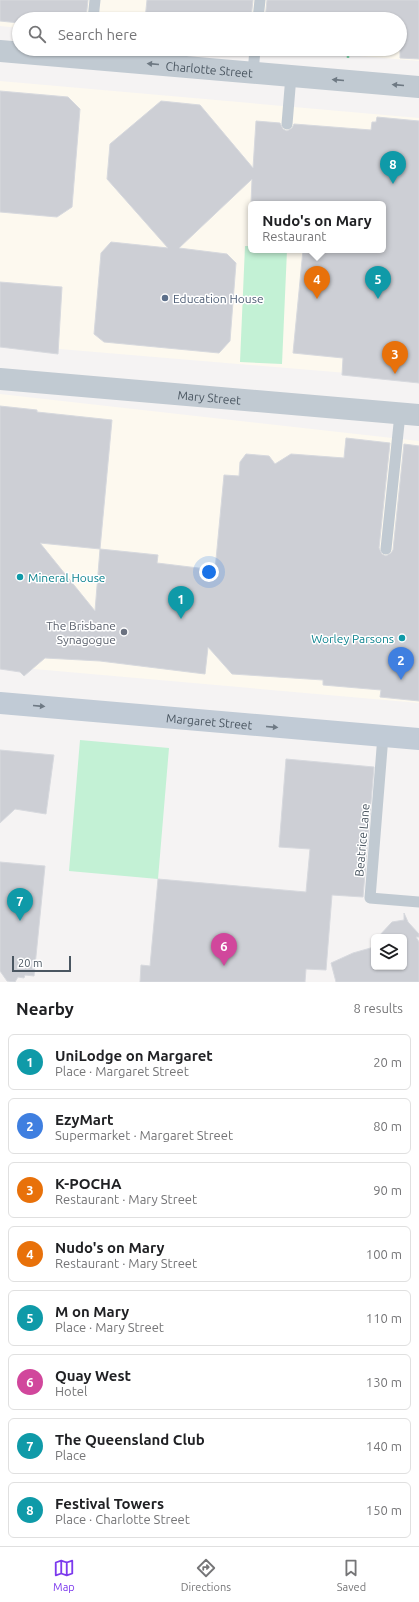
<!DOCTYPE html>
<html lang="en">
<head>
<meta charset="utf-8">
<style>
	body { margin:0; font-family:Ubuntu,sans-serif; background:#f6f6f6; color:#202124 }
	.controls { position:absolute; right:12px; bottom:12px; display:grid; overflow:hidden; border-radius:6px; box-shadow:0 1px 3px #0004 }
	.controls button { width:36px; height:36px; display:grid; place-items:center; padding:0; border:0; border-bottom:1px solid #e0e0e0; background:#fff; color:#202124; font:20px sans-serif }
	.scale { position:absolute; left:12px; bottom:10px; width:59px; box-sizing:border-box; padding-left:4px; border:2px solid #4a5661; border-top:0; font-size:11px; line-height:14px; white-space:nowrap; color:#4a5661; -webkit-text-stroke:3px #fff; paint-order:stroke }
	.you { position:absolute; left:209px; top:572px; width:14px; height:14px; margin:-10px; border:3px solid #fff; border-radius:50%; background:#1a73e8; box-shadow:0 0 0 6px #1a73e833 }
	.badge { display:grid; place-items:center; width:26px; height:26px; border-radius:50%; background:#7c3aed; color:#fff; font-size:13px; font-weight:700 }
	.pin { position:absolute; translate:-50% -33px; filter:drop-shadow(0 1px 2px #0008) }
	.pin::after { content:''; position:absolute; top:21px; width:14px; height:12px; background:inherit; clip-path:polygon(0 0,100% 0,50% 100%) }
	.popup { position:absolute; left:248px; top:201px; width:138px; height:52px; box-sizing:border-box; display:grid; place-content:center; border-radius:6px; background:#fff; filter:drop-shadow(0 1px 3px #0005); font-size:13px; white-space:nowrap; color:#757577 }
	.popup b { font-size:15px; color:#202124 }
	.popup::after { content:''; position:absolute; left:50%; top:100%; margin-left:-8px; border:8px solid transparent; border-top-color:#fff }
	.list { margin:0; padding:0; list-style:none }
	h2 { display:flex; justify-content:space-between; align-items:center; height:52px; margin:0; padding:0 16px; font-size:17px }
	h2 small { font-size:13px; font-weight:400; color:#757577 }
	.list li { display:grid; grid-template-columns:26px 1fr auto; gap:12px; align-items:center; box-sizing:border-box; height:56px; margin:0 8px 8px; padding:0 8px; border:1px solid #e0e0e0; border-radius:6px }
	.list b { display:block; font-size:15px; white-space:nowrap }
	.list p { margin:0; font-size:13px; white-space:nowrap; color:#757577 }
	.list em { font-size:13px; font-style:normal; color:#757577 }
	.icon { flex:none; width:22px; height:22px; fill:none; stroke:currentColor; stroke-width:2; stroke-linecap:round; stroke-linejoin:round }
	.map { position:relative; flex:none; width:419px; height:982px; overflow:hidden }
	.search { position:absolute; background:#fff; box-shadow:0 1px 3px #0004; left:12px; right:12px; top:12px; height:44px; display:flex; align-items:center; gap:10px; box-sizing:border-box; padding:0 14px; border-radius:22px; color:#757577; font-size:15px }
	.sheet { height:564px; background:#fff }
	nav { display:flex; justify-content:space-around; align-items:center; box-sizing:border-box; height:56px; border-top:1px solid #e0e0e0; background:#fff; font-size:11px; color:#757577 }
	nav a { display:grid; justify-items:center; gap:2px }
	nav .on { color:#7c3aed }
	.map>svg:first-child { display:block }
	.commercial { fill:#fdf9ef; fill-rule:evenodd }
	.green { fill:#c3f1d5 }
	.building { fill:#cdcfd5; stroke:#d7d9de; fill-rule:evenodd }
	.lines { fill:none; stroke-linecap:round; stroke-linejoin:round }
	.path { stroke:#7ad0a6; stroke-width:2.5; stroke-dasharray:3 2; stroke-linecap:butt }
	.service { stroke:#c1cad2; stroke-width:11 }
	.tertiary { stroke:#c1cad2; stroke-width:22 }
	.secondary { stroke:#c1cbd6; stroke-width:22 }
	.oneway { fill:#6e7983 }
	.oneway2 { fill:#6e7984 }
	.service-dot { fill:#5c6f8a; stroke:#fff; stroke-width:1.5 }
	.culture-dot { fill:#0f9aa8; stroke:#fff; stroke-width:1.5 }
	.worship-dot { fill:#6b7280; stroke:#fff; stroke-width:1.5 }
	.labels { text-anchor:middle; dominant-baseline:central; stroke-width:3; stroke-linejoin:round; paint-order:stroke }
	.street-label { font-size:12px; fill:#4a5661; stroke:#fff }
	.service-label { font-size:12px; fill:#4e5e75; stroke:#fff; text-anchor:start }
	.culture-label { font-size:12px; fill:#0d838f; stroke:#fff; text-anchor:start }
	.worship-label { font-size:12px; fill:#5b616d; stroke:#fff; text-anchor:end }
</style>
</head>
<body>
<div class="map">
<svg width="419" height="982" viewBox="0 0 419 982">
	<rect width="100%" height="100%" fill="#f5f3f3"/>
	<path class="commercial" d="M0,0H419V61L278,49H400V19H19V28L0,26Z
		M0,81L419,118V379L0,344ZM251,204H383V250H251Z
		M0,394L419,441V703L0,666Z"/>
	<path class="green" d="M245,246H251V250H287L282,364L240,362Z
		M80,740L169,748L158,879L69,871Z"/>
	<path class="building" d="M0,0H88L86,19H19V23L0,21Z
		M147,0H253L251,19H145Z
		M267,0H419V59L400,58V19H265Z
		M0,91L68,97L80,109L72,207L57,217L0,212Z
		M161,101L200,105L253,168L256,121L280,123L283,129L287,131L292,128L294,124L371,130L372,122H376L377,117L419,121V383L342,375L343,358L293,353L303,250H383V204H251L252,179L179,248L227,254L236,263L230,341L219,353L104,342L94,334L101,253L111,242L168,248L107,179L110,144Z
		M0,282L62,287L58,354L0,347Z
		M0,406L37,410V412L112,420L100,549L158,555L157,563L215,570L224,475L239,476L240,462L246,454L269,456L275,464L291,454L344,458L346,438L390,443L379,548L382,554L386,556L391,553L393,550L404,444L419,446V701L380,697L381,690L323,685V680L232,674L208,647L205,674L100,661L45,658L24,676L20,672L0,669ZM40,543L100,549L95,611Z
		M0,750L54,755L46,814L15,809L0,823Z
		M286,759L374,767L363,897L332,895L326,970L306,969L305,982H140L141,965L150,966L158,879L306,892L310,849L279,847Z
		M0,862L45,866L34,976L25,975L24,978L18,977L15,982L7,981L0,971Z
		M404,913L408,922L419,934V937H416L419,942V982H336L331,963L353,953L374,947V967H404V937H378L392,922L404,920Z"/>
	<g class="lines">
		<path class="path" d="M348,58V53"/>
		<path class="service" d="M93,19L95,0
			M258,19L260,0
			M253,73L255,49
			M287,124L291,76
			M386,549L400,414
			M383,736L370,898L419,902"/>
		<g class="tertiary">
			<path id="s1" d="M0,51L419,87"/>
			<path id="s2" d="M0,379L419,415"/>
		</g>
		<path class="secondary" id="s3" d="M0,703L419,739"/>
	</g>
	<defs><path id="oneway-solid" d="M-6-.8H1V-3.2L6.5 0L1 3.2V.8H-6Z"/></defs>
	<g class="oneway">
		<use href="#oneway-solid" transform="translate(153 64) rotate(-175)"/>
		<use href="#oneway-solid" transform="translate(338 80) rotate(-175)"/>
		<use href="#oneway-solid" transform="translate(398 85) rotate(-175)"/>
	</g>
	<g class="oneway2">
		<use href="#oneway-solid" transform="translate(39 706) rotate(5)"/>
		<use href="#oneway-solid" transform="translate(272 727) rotate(5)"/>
	</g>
	<circle class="service-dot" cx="165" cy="298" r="4"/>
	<g class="culture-dot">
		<circle cx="20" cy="577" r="4"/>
		<circle cx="402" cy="638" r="4"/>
	</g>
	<circle class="worship-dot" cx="124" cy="632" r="4"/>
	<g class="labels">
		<g class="street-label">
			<text stroke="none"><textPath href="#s1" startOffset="210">Charlotte Street</textPath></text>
			<text stroke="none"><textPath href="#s2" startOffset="210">Mary Street</textPath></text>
			<text stroke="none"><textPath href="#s3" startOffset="210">Margaret Street</textPath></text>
			<text transform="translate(362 840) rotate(-85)">Beatrice Lane</text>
		</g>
		<g class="service-label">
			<text x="173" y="298">Education House</text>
		</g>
		<g class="culture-label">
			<text x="28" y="577">Mineral House</text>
			<text x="394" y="638" text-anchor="end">Worley Parsons</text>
		</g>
		<g class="worship-label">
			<text x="116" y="625">The Brisbane<tspan x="116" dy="14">Synagogue</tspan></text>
		</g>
	</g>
</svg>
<div class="controls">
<button><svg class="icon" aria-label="layers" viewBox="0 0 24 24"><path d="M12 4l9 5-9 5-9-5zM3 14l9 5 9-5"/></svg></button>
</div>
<div class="scale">20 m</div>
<div class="you"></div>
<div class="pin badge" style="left:181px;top:619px;background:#0f9aa8">1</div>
<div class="pin badge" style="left:401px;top:680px;background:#3f7fe0">2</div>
<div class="pin badge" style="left:395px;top:374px;background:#e8710a">3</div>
<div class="pin badge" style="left:317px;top:299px;background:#e8710a">4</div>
<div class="popup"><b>Nudo's on Mary</b>Restaurant</div>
<div class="pin badge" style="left:378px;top:299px;background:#0f9aa8">5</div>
<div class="pin badge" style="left:224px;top:966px;background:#d1479c">6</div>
<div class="pin badge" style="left:20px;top:921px;background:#0f9aa8">7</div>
<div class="pin badge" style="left:393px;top:184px;background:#0f9aa8">8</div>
<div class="search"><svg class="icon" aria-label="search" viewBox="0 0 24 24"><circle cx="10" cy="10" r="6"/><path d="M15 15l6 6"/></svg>Search here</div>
</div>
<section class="sheet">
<h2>Nearby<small>8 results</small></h2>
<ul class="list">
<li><span class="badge" style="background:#0f9aa8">1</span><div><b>UniLodge on Margaret</b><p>Place · Margaret Street</p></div><em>20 m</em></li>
<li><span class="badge" style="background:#3f7fe0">2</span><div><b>EzyMart</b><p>Supermarket · Margaret Street</p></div><em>80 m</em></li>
<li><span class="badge" style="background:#e8710a">3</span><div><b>K-POCHA</b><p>Restaurant · Mary Street</p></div><em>90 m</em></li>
<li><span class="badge" style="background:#e8710a">4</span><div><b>Nudo's on Mary</b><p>Restaurant · Mary Street</p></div><em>100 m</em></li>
<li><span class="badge" style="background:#0f9aa8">5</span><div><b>M on Mary</b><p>Place · Mary Street</p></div><em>110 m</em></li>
<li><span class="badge" style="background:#d1479c">6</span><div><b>Quay West</b><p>Hotel</p></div><em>130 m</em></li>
<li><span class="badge" style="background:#0f9aa8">7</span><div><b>The Queensland Club</b><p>Place</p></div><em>140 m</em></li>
<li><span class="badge" style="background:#0f9aa8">8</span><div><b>Festival Towers</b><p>Place · Charlotte Street</p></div><em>150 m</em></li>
</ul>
</section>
<nav>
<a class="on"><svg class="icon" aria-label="map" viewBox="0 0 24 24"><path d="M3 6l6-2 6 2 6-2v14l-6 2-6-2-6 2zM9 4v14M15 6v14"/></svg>Map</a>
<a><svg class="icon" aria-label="directions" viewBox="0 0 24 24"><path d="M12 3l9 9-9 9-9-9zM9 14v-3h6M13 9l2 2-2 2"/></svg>Directions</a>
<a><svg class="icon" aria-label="saved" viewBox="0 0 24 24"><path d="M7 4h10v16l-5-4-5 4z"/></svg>Saved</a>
</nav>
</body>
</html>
